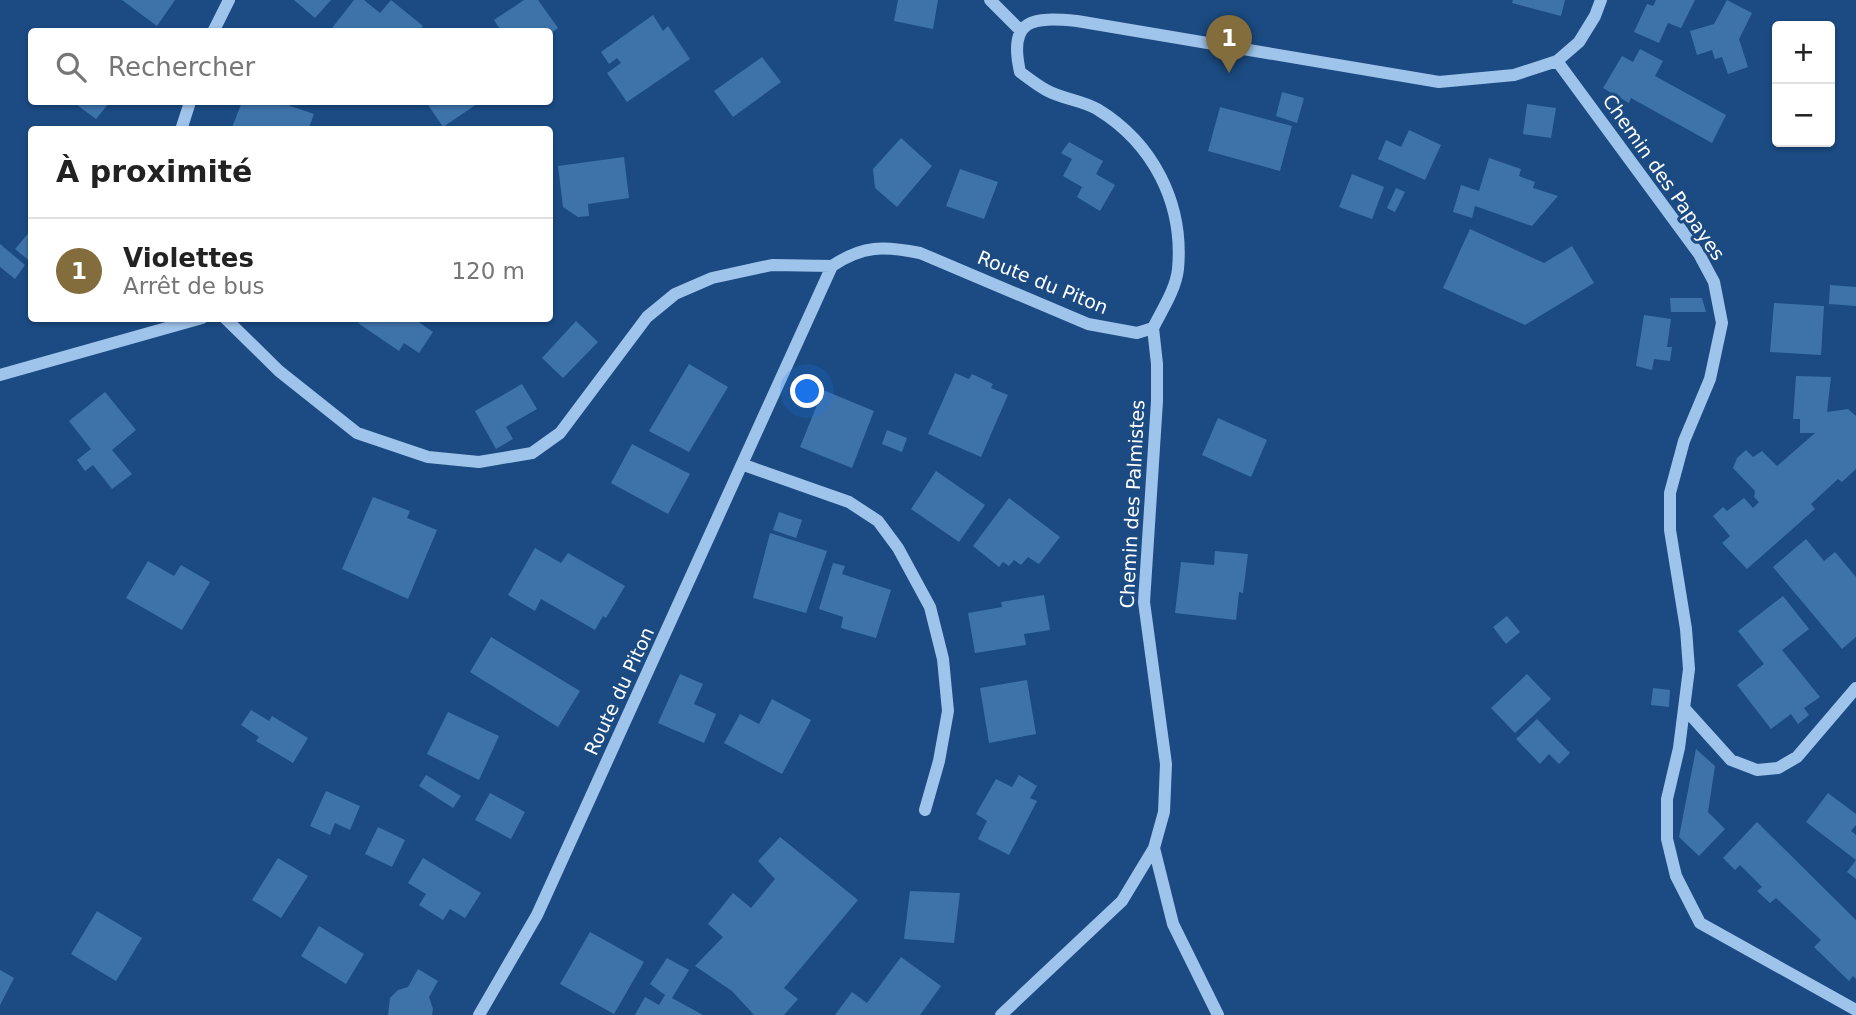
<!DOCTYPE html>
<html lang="fr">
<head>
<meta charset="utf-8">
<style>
	body { margin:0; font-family:"DejaVu Sans",sans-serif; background:#f2f2f2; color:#222 }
	.controls { position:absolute; right:21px; top:21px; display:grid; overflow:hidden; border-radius:7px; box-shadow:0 2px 5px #0004 }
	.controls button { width:63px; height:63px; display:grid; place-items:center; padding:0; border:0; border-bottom:2px solid #e0e0e0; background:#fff; color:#222; font:35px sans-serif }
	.you { position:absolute; left:808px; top:392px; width:24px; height:24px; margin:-18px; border:5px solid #fff; border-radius:50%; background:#1a73e8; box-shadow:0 0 0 10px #1a73e833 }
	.badge { display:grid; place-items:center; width:46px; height:46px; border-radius:50%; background:#846d3c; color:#fff; font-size:23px; font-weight:700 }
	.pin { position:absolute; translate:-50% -58px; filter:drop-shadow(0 2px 4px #0008) }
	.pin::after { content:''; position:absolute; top:37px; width:24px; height:21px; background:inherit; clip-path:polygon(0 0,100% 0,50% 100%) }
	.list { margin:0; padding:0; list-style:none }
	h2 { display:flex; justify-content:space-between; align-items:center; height:91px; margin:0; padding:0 28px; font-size:30px }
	h2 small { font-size:23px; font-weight:400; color:#767676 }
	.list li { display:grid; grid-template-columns:46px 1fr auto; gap:21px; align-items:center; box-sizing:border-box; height:105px; padding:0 28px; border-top:2px solid #e0e0e0 }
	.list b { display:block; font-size:26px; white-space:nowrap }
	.list p { margin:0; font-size:23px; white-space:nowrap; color:#767676 }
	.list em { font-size:23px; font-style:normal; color:#767676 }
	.icon { flex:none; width:38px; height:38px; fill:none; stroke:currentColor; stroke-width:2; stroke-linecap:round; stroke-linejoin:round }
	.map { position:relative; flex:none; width:1856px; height:1015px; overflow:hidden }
	.search { position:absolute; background:#fff; box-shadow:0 2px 5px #0004; left:28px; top:28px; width:525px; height:77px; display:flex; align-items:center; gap:18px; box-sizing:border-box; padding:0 24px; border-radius:7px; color:#767676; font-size:26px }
	.panel { position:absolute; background:#fff; box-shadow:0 2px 5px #0004; left:28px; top:126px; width:525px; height:196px; border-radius:7px }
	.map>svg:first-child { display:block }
	.building { fill:#3e73aa }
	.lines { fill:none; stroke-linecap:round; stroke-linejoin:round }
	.minor { stroke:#9fc4eb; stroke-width:12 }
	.labels { text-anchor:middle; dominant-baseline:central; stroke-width:6; stroke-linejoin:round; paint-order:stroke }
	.street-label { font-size:19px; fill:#fff; stroke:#1b4b82 }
</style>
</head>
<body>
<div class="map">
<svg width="1856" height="1015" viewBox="0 0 1856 1015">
	<rect width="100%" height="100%" fill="#1b4b82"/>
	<path class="building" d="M122,0H175L157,26Z
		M294,0H331L315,18Z
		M354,0H364L380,13L391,0L423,26L418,32H329Z
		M524,0H538L558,28L550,34V32H502L494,20Z
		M898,0H938L933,29L894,21Z
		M1513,0H1565L1561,16L1512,3Z
		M1656,0H1695L1681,28L1668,23L1659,43L1634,32L1647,4L1653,6Z
		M1727,0L1752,13L1739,39L1748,67L1728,74L1722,57L1715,59L1712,50L1697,55L1690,31L1714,24Z
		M653,15L663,31L668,26L690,59L627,102L607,73L621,63L617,58L609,64L601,52Z
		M1640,49L1663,61L1655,76L1726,115L1712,143L1631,98L1629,103L1603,88L1622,56L1633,62Z
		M762,57L781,82L733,117L714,91Z
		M1282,92L1304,98L1297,123L1276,116Z
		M73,102H110L96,119Z
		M242,102H279L314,114L308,130H231Z
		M426,102H480L443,127Z
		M1527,104L1556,108L1551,138L1523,134Z
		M1220,107L1292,126L1280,171L1208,151Z
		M1409,130L1441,145L1425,180L1378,159L1386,140L1401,147Z
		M901,138L932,166L897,207L875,188L873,169Z
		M1069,142L1103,161L1096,174L1115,185L1100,211L1077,197L1082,187L1063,176L1072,159L1061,153Z
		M624,157L629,198L588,204L589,216L578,217L563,207L558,166Z
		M1489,158L1521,169L1519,176L1535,182L1533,188L1558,196L1532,226L1475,206L1472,218L1453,212L1461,185L1479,191Z
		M960,169L998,182L984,219L946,206Z
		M1352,174L1384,187L1372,219L1339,207Z
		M1396,188L1405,192L1395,212L1387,208Z
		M32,229V263L15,249Z
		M1470,229L1544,263L1572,246L1594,283L1525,325L1443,288Z
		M0,244L25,265L15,279L0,267Z
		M1830,285L1856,287V306L1829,304Z
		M1670,298H1702L1706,312H1671Z
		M1774,303L1824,306L1821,355L1770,352Z
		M1644,315L1671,319L1667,347H1672L1670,361L1654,359L1652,370L1636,366Z
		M362,318H413L433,332L419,353L404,343L399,351L358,323Z
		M576,321L598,342L563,378L542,358Z
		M689,364L728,387L689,452L649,431Z
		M955,373L969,379L972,374L993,384L991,388L1008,395L981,457L928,434Z
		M1796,376L1831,377L1827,412L1848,409L1856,416V469L1842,482L1838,479L1811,504L1815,509L1747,569L1722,543L1730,536L1713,516L1723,507L1727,511L1744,498L1753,508L1759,502L1754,497L1755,491L1733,468L1737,458L1746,450L1753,457L1762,451L1777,466L1815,433H1800V419H1793Z
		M522,384L537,409L506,427L513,439L496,449L475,411Z
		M823,390L874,411L852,468L800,447Z
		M105,392L136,430L112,450L132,474L112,489L93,465L85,471L77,460L91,449L69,421Z
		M1218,418L1267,440L1251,477L1202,455Z
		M887,430L907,438L902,452L882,444Z
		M632,444L690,474L668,514L611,483Z
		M936,471L985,505L959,542L911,509Z
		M373,497L410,511L407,518L437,530L408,599L342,569Z
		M1009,498L1060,537L1039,564L1028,557L1021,565L1014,560L1009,566L1003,562L999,567L973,546Z
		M779,512L802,520L796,538L773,530Z
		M770,533L827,551L806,613L753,598Z
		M1806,539L1824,561L1835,552L1856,577V637L1842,649L1773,567Z
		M535,548L561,563L568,553L625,586L606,618L603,616L595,630L541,599L535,611L508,595Z
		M1215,551L1248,554L1243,593L1239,592L1236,620L1175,613L1181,562L1214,565Z
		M148,561L174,576L181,565L210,582L182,630L126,598Z
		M833,563L845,566L842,574L891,590L876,638L841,628L843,617L819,609Z
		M1044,595L1050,630L1024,634L1026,645L975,653L968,613L1002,607L1001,602Z
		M1783,596L1809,629L1782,650L1820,697L1804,708L1809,715L1798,724L1791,714L1771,729L1737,685L1764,664L1738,631Z
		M1507,616L1520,632L1506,644L1493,627Z
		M491,637L580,691L558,727L470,672Z
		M680,674L703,684L694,704L716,714L704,743L658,723Z
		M1527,674L1551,699L1515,733L1491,708Z
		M1027,680L1036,734L989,743L980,688Z
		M1653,688L1670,690L1669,707L1651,705Z
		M772,699L811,720L782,774L724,743L740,714L759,724Z
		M251,710L269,721L272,716L308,738L293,763L256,741L259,737L241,725Z
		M448,712L499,736L479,780L427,754Z
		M1537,719L1570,753L1559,764L1549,754L1540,764L1516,739Z
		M1696,749L1715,766L1708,812L1725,829L1699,856L1679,837Z
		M426,775L461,796L453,808L419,786Z
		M1019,775L1037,786L1030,798L1037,801L1009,855L978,839L987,821L976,814L996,779L1012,787Z
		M326,791L360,806L350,830L335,823L330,835L310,826Z
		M490,793L525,812L511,839L475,820Z
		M1828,793L1856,814V825L1851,831L1856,835V879L1847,872L1856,860L1806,822Z
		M1757,822L1856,920V979L1853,976L1849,981L1814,947L1821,940L1776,898L1770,903L1757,891L1762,887L1740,865L1735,870L1723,858Z
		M378,827L405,840L392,867L365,854Z
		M780,837L858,900L784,988L798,999L784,1015H754L732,991L695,966L723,937L708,924L733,893L751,908L775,879L758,861Z
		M278,858L308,876L281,918L252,900Z
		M423,858L481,893L465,918L450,909L443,920L419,905L426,894L408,883Z
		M910,891L960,893L954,943L904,939Z
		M97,911L142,938L116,981L71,954Z
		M319,926L364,954L346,984L301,956Z
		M590,932L644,962L614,1014L560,984Z
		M901,957L941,986L920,1015H835L852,992L867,1003Z
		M667,958L689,970L672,998L703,1015H635L645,997L659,1005L665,995L650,984Z
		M418,969L438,981L429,997L433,1009L432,1015H388L390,998L398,990L408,987Z
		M0,970L14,978L0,1005Z"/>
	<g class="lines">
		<path class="minor" d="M990,0L1021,31
			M213,32L229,0
			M1557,61L1699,254L1714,282L1722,323L1710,379L1684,441L1670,493V530L1686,629L1689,669L1679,748L1667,799V839L1676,876L1700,923L1856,1010
			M181,130L190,102
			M225,318L279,371L357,433L428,457L479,462L532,453L560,433L647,317L675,294L712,278L772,265L832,266
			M0,375L202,318
			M744,465L849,502L878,521L898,548L930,607L943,659L948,711L939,761L925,810
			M1685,709L1731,760L1757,770L1778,768L1797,757L1856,688
			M1154,848L1173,924L1218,1015
			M479,1015L537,915L832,266C863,245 884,246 920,253L1088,324L1137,333L1153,328C1162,310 1176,289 1178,269C1184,203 1153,143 1097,109C1081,100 1062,99 1046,90C1037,85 1028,78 1020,72C1008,18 1033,17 1077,21L1439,82L1514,75L1557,61L1579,42L1595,16L1601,0
			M1001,1015L1122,901L1154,848L1164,812L1166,764L1144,602L1157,401V364L1153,328"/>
	</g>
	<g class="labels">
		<g class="street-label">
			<text transform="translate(1664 177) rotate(55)">Chemin des Papayes</text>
			<text transform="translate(1043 282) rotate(22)">Route du Piton</text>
			<text transform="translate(1132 504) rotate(-87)">Chemin des Palmistes</text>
			<text transform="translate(619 691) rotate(-65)">Route du Piton</text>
		</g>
	</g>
</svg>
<div class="controls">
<button>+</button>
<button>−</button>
</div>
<div class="you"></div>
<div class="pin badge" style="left:1229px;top:73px">1</div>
<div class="search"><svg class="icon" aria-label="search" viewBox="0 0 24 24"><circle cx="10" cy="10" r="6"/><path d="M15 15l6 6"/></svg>Rechercher</div>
<section class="panel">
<h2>À proximité<small></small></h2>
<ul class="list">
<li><span class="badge">1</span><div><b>Violettes</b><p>Arrêt de bus</p></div><em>120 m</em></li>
</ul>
</section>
</div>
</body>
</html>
